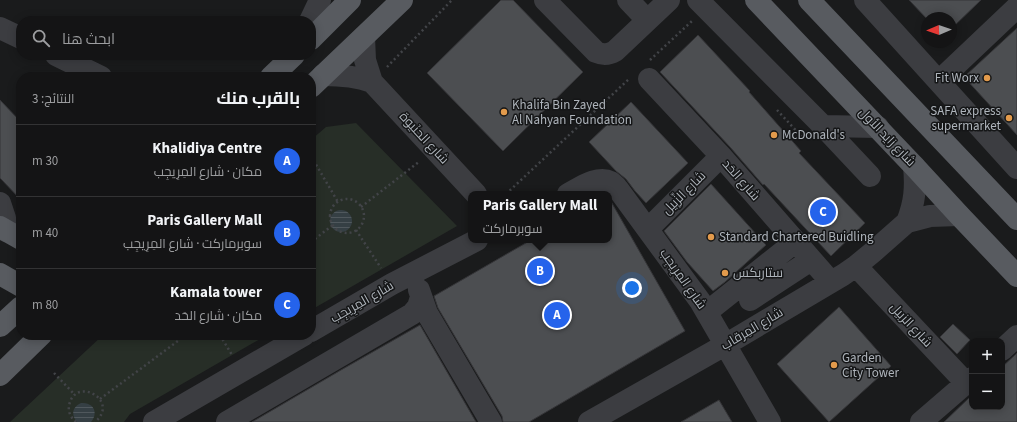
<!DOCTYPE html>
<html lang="ar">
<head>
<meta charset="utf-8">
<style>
	body { margin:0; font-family:"Source Sans 3",Cairo,sans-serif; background:#212122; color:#f1f3f6; direction:rtl }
	.controls { position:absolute; right:12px; bottom:12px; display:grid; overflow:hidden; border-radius:8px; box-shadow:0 2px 10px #0003 }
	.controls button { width:36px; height:36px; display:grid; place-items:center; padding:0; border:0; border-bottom:1px solid #333334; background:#141415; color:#f1f3f6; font:20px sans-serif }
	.compass { position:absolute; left:921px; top:12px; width:36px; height:36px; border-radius:50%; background:#141415; box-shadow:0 2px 10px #0003; rotate:268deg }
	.you { position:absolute; left:632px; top:288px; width:14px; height:14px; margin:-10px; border:3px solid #fff; border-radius:50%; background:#1a73e8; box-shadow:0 0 0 6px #1a73e833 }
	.badge { display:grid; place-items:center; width:26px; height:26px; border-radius:50%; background:#2563eb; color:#fff; font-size:13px; font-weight:700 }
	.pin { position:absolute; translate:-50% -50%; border:2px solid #fff; box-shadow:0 1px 4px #0006 }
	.popup { position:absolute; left:468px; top:191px; width:144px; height:52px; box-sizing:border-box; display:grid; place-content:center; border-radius:8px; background:#141415; filter:drop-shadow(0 1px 3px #0005); font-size:13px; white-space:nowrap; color:#9d9ea0 }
	.popup b { font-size:15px; color:#f1f3f6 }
	.popup::after { content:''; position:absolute; left:50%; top:100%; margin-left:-8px; border:8px solid transparent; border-top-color:#141415 }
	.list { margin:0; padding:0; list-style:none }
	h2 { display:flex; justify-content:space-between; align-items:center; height:52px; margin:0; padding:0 16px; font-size:17px }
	h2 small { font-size:13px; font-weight:400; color:#9d9ea0 }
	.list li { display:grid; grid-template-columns:26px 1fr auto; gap:12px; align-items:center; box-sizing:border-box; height:72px; padding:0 16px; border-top:1px solid #333334 }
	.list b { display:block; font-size:15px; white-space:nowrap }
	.list p { margin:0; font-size:13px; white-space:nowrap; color:#9d9ea0 }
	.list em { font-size:13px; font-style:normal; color:#9d9ea0 }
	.icon { flex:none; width:22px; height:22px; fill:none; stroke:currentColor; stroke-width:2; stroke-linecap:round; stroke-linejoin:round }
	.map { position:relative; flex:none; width:1017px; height:422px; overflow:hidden; direction:ltr }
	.search { position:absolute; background:#141415; box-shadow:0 2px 10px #0003; left:16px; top:16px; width:300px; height:44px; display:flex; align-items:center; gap:10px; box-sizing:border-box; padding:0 14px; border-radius:16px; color:#9d9ea0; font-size:15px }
	.panel { position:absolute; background:#141415; box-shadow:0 2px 10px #0003; left:16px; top:72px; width:300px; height:268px; border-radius:16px; direction:rtl }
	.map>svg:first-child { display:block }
	.green { fill:#272e27 }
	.water { fill:url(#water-rules) }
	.building { fill:#4c4e51; stroke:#353538 }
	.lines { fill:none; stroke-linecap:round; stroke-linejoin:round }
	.path { stroke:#424448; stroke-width:2.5; stroke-dasharray:2 3; stroke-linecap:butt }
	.minor { stroke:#3c3d41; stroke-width:22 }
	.major { stroke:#585b60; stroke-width:22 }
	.poi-dot { fill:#e39b4c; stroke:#151617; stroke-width:1.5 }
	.labels { text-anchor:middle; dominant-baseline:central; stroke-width:3; stroke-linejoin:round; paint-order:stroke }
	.poi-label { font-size:13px; fill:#aeb4bb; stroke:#151617; text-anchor:start }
	.street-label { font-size:13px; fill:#aeb4bb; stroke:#151617 }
</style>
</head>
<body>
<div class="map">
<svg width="1017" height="422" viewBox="0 0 1017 422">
	<defs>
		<pattern id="water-rules" width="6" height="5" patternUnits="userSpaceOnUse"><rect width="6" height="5" fill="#353f44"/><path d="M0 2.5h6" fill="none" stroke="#50585d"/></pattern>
	</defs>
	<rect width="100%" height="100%" fill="#1a1b1c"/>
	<path class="green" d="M356,123L457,226L311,310V140L326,127Z
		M103,335H267L130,414L124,422H10Z"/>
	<path class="water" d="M330 221a11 11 0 1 1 22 0a11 11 0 1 1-22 0Z
		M81,403C93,402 99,412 91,422H77C71,415 72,407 81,403Z"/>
	<path class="building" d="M501,0H513L583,72L503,151L427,73Z
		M909,0H981L951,29V18H927V19Z
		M1017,28V135L964,77Z
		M698,35L750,91L749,92L801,151L799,153L865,223L831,256L764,184L763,185L730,147L660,72Z
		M0,100L21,122V200L0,178Z
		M631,102L688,163L646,203L635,191L626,179L616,171L589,142Z
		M711,184L766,245L725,282L713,291L687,262L664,231Z
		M609,198L685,331L529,422H503L502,416L438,308L434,296L531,240H609Z
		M839,307L891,366L829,422L777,364Z
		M953,324L970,340L957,354L940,337Z
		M420,325L476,422H252L341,370Z
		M1017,353V422H944L972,395V407H1002V367Z
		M719,400L732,422H681Z"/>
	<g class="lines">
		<path class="path" d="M650,60L692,21
			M387,67L452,0
			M777,110L802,137
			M311,156L338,202
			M506,194L629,79
			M330 216a17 17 0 1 1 34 0a17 17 0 1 1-34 0Z
			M361,207L420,161
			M356,230L381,268
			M311,242L333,225
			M204,335L208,336L214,335
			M220,335L232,355
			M54,373L75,395
			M100,399L186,335
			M76,422C71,418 68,412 69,406C74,375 121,400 95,422"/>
		<path class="minor" d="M545,0L596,52C603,55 608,55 615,51L669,0
			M628,0L647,20
			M698,0L823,126L870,176
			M865,0L1017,168
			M310,21L320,0
			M0,28L21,38
			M364,37L365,60L372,82L476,194
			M56,55L101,77
			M323,75C340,75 356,76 372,82
			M649,79L721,156L831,282
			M939,81L1017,7
			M823,126L878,127
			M568,194C580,188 597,175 611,182C613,184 616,186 618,189L700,301L770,422
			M0,203L5,218L6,231
			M907,222C915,202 916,187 914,166
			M648,229L721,156
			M856,266L966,383
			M419,290L427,313L491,422
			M750,300L811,260
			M707,312L795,242
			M311,331L392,284L477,240
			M1002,350L1017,336
			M154,422L304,335
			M227,422L412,314L418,307L421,297
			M589,422L725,345L843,275L856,266L873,252L907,222L930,216L959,215
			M921,422L972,378"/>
		<path class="major" d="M756,0L914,166L959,215L1017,276
			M809,0L1017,219
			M311,39L350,0
			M271,77L294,55
			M311,87L402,0
			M0,227L21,239
			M0,274L21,286
			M0,326L21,307
			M0,375L41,335"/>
	</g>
	<g class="poi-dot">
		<circle cx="987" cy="78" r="4"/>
		<circle cx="504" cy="112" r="4"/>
		<circle cx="1009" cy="118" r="4"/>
		<circle cx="774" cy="135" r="4"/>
		<circle cx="711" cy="237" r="4"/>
		<circle cx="725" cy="273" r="4"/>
		<circle cx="834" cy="365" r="4"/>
	</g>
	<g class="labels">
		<g class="poi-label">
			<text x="979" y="78" text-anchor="end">Fit Worx</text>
			<text x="512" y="105">Khalifa Bin Zayed<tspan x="512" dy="15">Al Nahyan Foundation</tspan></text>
			<text x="1001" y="111" text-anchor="end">SAFA express<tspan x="1001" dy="15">supermarket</tspan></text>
			<text x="782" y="135">McDonald's</text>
			<text x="719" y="237">Standard Chartered Buidling</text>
			<text x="733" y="273">ستاربكس</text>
			<text x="842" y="358">Garden<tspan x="842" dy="15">City Tower</tspan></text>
		</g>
		<g class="street-label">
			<text transform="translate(887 137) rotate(46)">شارع زايد الأول</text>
			<text transform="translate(424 138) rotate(47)">شارع الحنَيوة</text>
			<text transform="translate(741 180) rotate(49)">شارع الحَد</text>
			<text transform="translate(684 193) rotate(-45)">شارع الزِّبِيل</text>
			<text transform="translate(683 279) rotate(55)">شارع المِرِيجِب</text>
			<text transform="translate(362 302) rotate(-30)">شارع المِرِيجِب</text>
			<text transform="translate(911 325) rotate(47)">شارع الزبيل</text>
			<text transform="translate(752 329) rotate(-31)">شارع المِرقاب</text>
		</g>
	</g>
</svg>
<div class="controls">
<button>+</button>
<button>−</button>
</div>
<svg class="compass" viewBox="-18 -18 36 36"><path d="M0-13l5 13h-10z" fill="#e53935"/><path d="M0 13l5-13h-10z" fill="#9d9ea0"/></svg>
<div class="you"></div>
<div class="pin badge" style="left:557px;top:315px">A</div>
<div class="pin badge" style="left:540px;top:271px">B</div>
<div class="popup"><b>Paris Gallery Mall</b>سوبرماركت</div>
<div class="pin badge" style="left:823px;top:212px">C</div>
<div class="search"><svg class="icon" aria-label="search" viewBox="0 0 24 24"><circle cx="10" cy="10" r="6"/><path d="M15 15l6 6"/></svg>ابحث هنا</div>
<section class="panel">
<h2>بالقرب منك<small>النتائج: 3</small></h2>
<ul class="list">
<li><span class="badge">A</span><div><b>Khalidiya Centre</b><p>مكان · شارع المِرِيجِب</p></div><em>30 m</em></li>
<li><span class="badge">B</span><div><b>Paris Gallery Mall</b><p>سوبرماركت · شارع المِرِيجِب</p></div><em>40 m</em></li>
<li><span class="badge">C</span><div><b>Kamala tower</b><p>مكان · شارع الحَد</p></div><em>80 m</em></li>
</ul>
</section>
</div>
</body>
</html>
